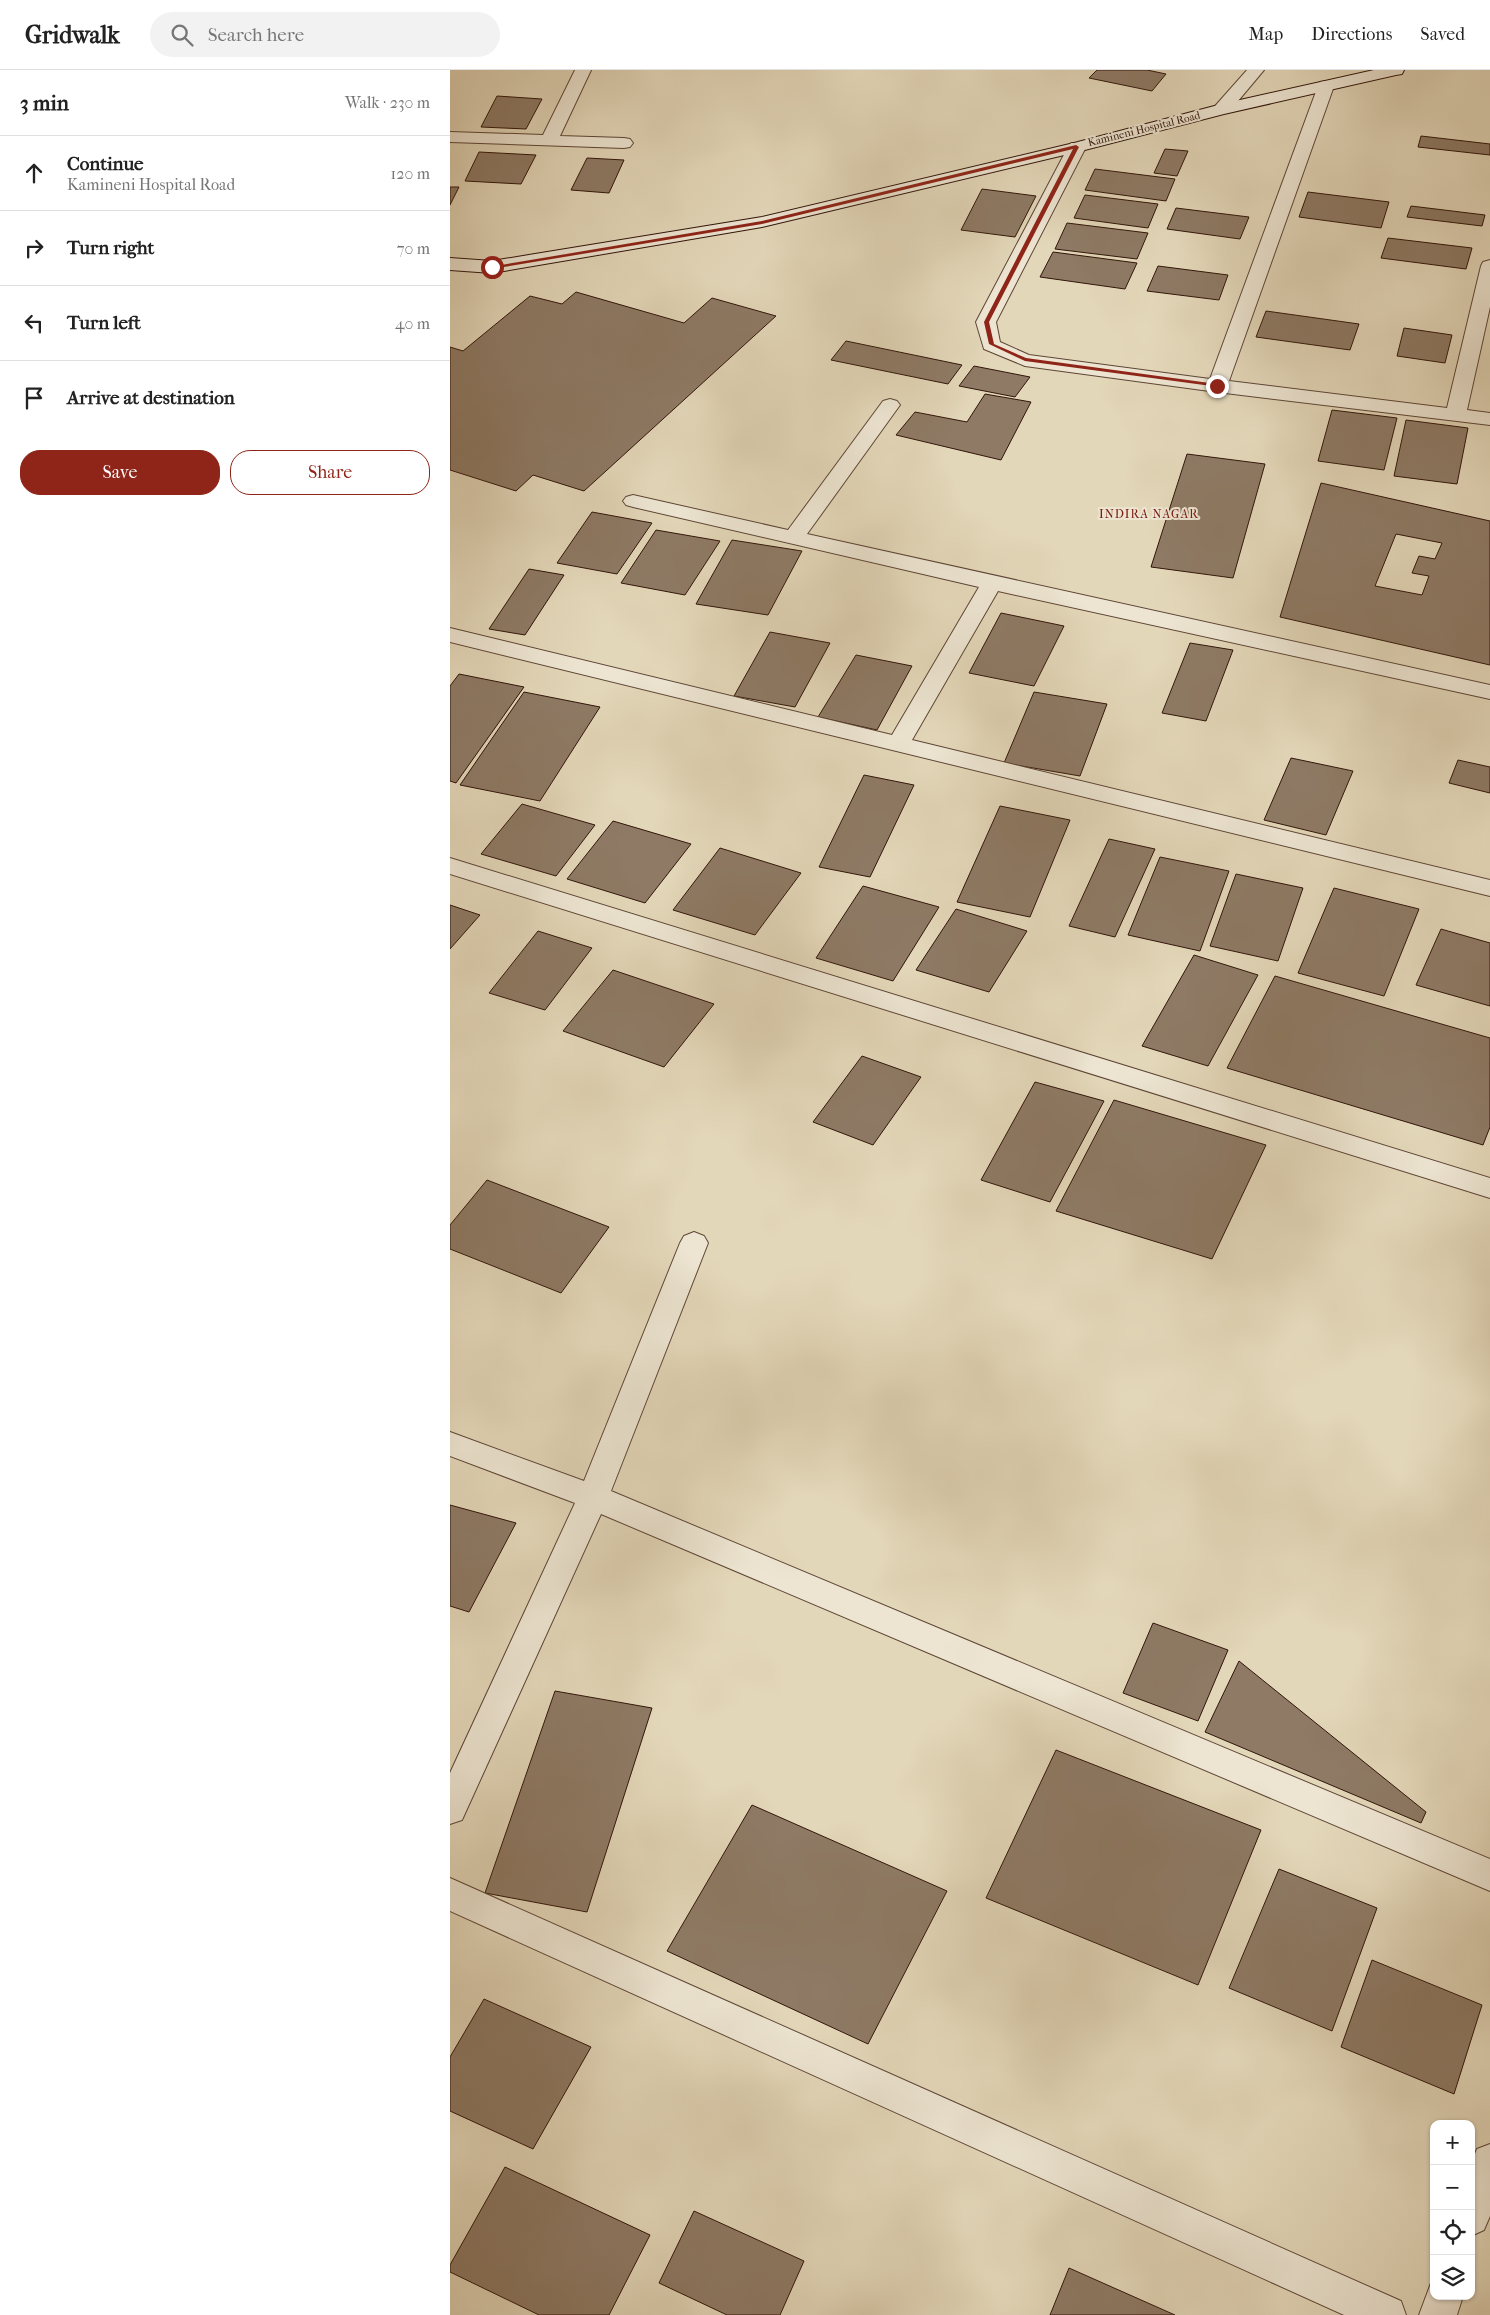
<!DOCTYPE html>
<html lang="en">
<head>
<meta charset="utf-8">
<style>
	body { margin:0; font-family:"IM FELL French Canon",serif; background:#f2f2f2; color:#222 }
	.controls { position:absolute; right:15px; bottom:15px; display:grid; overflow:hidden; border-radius:10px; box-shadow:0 1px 4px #0004 }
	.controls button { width:45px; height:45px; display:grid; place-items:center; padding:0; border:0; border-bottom:1px solid #e0e0e0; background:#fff; color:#222; font:25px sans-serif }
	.stop { position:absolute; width:15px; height:15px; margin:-11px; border:4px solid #8f2418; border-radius:50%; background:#fff }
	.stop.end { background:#8f2418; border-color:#fff; box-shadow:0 1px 5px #0008 }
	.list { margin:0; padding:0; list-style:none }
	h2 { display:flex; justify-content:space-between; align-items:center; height:65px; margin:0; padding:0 20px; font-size:21px }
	h2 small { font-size:16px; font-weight:400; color:#767676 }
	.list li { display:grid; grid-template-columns:32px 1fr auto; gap:15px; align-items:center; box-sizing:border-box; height:75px; padding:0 20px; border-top:1px solid #e0e0e0 }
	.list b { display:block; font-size:19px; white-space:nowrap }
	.list p { margin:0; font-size:16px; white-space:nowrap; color:#767676 }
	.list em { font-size:16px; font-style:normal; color:#767676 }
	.actions { display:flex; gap:10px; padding:15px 20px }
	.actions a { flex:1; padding:11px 0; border:1px solid #8f2418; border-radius:20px; text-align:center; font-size:18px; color:#8f2418 }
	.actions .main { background:#8f2418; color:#fff }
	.icon { flex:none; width:28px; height:28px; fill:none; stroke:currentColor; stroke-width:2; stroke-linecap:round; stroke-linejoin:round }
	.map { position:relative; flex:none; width:1040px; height:2245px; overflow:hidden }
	header { display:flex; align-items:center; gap:30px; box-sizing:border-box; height:70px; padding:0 25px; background:#fff; border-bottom:1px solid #e0e0e0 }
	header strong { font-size:24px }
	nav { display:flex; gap:28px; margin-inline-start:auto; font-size:18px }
	.search { width:350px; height:45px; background:#f2f2f2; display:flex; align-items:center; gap:12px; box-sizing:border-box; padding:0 18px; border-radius:28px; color:#767676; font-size:19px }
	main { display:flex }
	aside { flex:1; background:#fff }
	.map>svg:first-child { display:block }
	.building { fill:#8e7a65; stroke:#31150a; fill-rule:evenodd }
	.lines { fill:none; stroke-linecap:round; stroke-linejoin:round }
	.street-casing { stroke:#5e4636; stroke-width:2 }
	.secondary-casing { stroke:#31150a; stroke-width:2 }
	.street { fill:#ede5d2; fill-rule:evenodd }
	.secondary { fill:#ede5d2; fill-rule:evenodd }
	.route { fill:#8f2418 }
	.labels { text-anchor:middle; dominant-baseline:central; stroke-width:4; stroke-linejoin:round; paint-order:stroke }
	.far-street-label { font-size:11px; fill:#31150a; stroke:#ede5d2 }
	.far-neighbourhood-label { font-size:12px; letter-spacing:1px; fill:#7a1f14; stroke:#ede5d2 }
</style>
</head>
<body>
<header>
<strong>Gridwalk</strong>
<div class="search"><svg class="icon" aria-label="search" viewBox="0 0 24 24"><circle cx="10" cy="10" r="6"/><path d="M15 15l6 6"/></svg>Search here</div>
<nav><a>Map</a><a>Directions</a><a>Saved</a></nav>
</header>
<main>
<aside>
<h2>3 min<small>Walk · 230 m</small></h2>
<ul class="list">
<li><svg class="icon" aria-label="ahead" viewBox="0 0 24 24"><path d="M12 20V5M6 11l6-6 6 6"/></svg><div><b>Continue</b><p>Kamineni Hospital Road</p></div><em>120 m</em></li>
<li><svg class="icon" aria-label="right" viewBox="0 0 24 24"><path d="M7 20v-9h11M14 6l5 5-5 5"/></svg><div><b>Turn right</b></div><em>70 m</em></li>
<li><svg class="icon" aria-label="left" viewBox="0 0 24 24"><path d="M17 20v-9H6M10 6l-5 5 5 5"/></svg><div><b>Turn left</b></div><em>40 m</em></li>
<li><svg class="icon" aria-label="arrive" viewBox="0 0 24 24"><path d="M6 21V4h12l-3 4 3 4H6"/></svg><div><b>Arrive at destination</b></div></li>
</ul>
<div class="actions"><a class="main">Save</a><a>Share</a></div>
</aside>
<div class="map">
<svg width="1040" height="2245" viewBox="0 0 1040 2245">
	<rect width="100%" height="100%" fill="#e3d7b9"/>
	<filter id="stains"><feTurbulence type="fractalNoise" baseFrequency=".004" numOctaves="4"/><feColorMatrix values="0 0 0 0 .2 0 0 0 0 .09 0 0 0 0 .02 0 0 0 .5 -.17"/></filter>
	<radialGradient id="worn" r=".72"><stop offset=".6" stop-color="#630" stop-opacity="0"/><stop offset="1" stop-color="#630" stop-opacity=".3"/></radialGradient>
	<path class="building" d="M647,0H697L716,4L702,21L639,8Z
		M47,26L92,29L76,59L31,57Z
		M971,66L1040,74V85L968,77Z
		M715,79L738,81L727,106L704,103Z
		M29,82L86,85L71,114L15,111Z
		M137,88L174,90L159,123L121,120Z
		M645,99L725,109L716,131L635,120Z
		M0,117H9L0,135Z
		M532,119L586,126L565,167L511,160Z
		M858,122L939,132L931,158L849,147Z
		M635,125L708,134L698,158L624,148Z
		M961,136L1035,145L1032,156L957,147Z
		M726,138L799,147L790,169L717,159Z
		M617,153L698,163L687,189L605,179Z
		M938,168L1022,178L1016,199L931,188Z
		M603,182L687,193L675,219L590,207Z
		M708,196L778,205L769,230L697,221Z
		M126,222L234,253L262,228L326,246L134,421L83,405L66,421L0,400V277L13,281L80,226L112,234Z
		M816,241L909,254L900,280L806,267Z
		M954,258L1002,265L995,293L947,286Z
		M396,271L512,295L498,314L381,290Z
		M524,296L580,307L565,327L509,316Z
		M535,324L581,332L551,390L446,365L465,342L517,352Z
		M882,340L947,348L934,400L868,391Z
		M956,350L1018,358L1007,414L944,406Z
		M737,384L815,394L783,508L701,497Z
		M871,413L1040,451V595L830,547ZM946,464L992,473L985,489L969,486L962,503L979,506L972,525L925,516Z
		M142,442L202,453L167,504L107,493Z
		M206,460L270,471L235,525L171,513Z
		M282,470L352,481L318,545L246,534Z
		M79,499L114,505L75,565L39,559Z
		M551,543L614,556L584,616L519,603Z
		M320,562L380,573L345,637L284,626Z
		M740,573L783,580L756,651L712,643Z
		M406,585L462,596L427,660L368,647Z
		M9,604L74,617L6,713L0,711V616Z
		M74,622L150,637L90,731L10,715Z
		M584,622L657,634L630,706L554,693Z
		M841,688L903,701L876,765L814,750Z
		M1008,690L1040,697V723L999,713Z
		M414,705L464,715L420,807L369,797Z
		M72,734L145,755L106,806L31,784Z
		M550,736L620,750L580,847L507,832Z
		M163,751L241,774L195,833L117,809Z
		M659,769L705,779L665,867L619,856Z
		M270,778L351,803L305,865L223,840Z
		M710,787L779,801L750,881L678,865Z
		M786,804L853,818L828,891L760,876Z
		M413,816L489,837L443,911L366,888Z
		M884,818L969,839L934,926L848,903Z
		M0,835L30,845L0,879Z
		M506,839L577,861L539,922L466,900Z
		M991,859L1040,873V936L966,915Z
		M88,861L142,878L95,940L39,923Z
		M744,885L808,905L758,996L692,976Z
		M163,900L264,934L214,997L113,961Z
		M825,906L1040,968V1057L1033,1075L777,998Z
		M412,986L471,1007L423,1075L363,1052Z
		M585,1012L654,1031L600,1132L531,1110Z
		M664,1030L816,1075L762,1189L606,1141Z
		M37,1110L159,1157L111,1223L0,1179V1155Z
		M0,1435L66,1453L19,1542L0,1536Z
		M703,1553L778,1580L748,1651L673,1623Z
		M789,1591L976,1742L971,1753L755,1662Z
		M105,1621L202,1638L137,1842L35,1823Z
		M606,1680L811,1760L748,1915L536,1828Z
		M302,1735L497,1821L418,1974L217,1881Z
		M829,1799L927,1838L882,1961L779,1918Z
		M922,1890L1032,1935L1004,2024L891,1977Z
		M34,1929L141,1977L83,2079L0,2041V1987Z
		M55,2097L200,2165L159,2245H89L0,2202V2195Z
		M244,2141L354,2191L330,2245H277L209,2213Z
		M619,2198L725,2245H600Z"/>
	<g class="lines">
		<g class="street-casing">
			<path id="street" d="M125,0H141L110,66L174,68L180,69L183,73L180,77L174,78L0,72V62L93,65Z
				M797,0H814L778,43H766L763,39L766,35Z
				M876,11L882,12L884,16L779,311L997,338L1031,196L1033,192L1040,190V237L1017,340L1040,343V355L767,322L575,296L534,279L526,252L618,77L621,73H633L636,77L546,252L550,272L579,285L760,309L868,16L870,12Z
				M440,329L447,331L450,335L357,464L1040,615V629L548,521L462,670L1040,810V826L0,572V558L442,665L529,517L183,437L176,435L173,431L176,427L183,425L338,460L433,331Z
				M0,788L1040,1108V1128L0,804Z
				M244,1162L254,1166L258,1173L161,1421L1040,1789V1821L151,1444L12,1750L0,1754V1703L125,1433L0,1386V1362L134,1411L230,1173L234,1166Z
				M0,1808L951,2231L956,2245H894L0,1841Z
				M1040,2074V2146L1034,2160L1021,2166V2093L1027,2079Z
				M984,2211V2226H1013L1007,2245H969L981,2213Z"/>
		</g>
		<g class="secondary-casing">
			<path id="secondary" d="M924,0H954L952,4L946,5L774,44L627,82L312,157L42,203L0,200V188L42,191L312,147L624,73L772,34Z"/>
		</g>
		<use href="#street" class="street"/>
		<use href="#secondary" class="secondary"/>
	</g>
	<path class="route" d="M626,75L629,77L539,252L544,274L576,288L767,314L769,317L575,291L539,274L534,252L623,79L312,154L42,199L39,197L312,151Z"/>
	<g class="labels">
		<g class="far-street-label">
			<text transform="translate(694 59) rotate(-14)">Kamineni Hospital Road</text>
		</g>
		<g class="far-neighbourhood-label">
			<text x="699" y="444">INDIRA NAGAR</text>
		</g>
	</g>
	<rect width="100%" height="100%" filter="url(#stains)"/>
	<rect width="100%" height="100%" fill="url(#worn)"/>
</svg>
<div class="controls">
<button>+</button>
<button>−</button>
<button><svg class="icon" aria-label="locate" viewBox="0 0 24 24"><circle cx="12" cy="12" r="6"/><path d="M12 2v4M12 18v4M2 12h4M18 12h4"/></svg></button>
<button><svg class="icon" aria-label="layers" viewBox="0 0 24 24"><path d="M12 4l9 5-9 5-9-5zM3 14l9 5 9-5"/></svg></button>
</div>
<div class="stop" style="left:42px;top:197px"></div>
<div class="stop end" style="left:767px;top:316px"></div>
</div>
</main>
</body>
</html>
